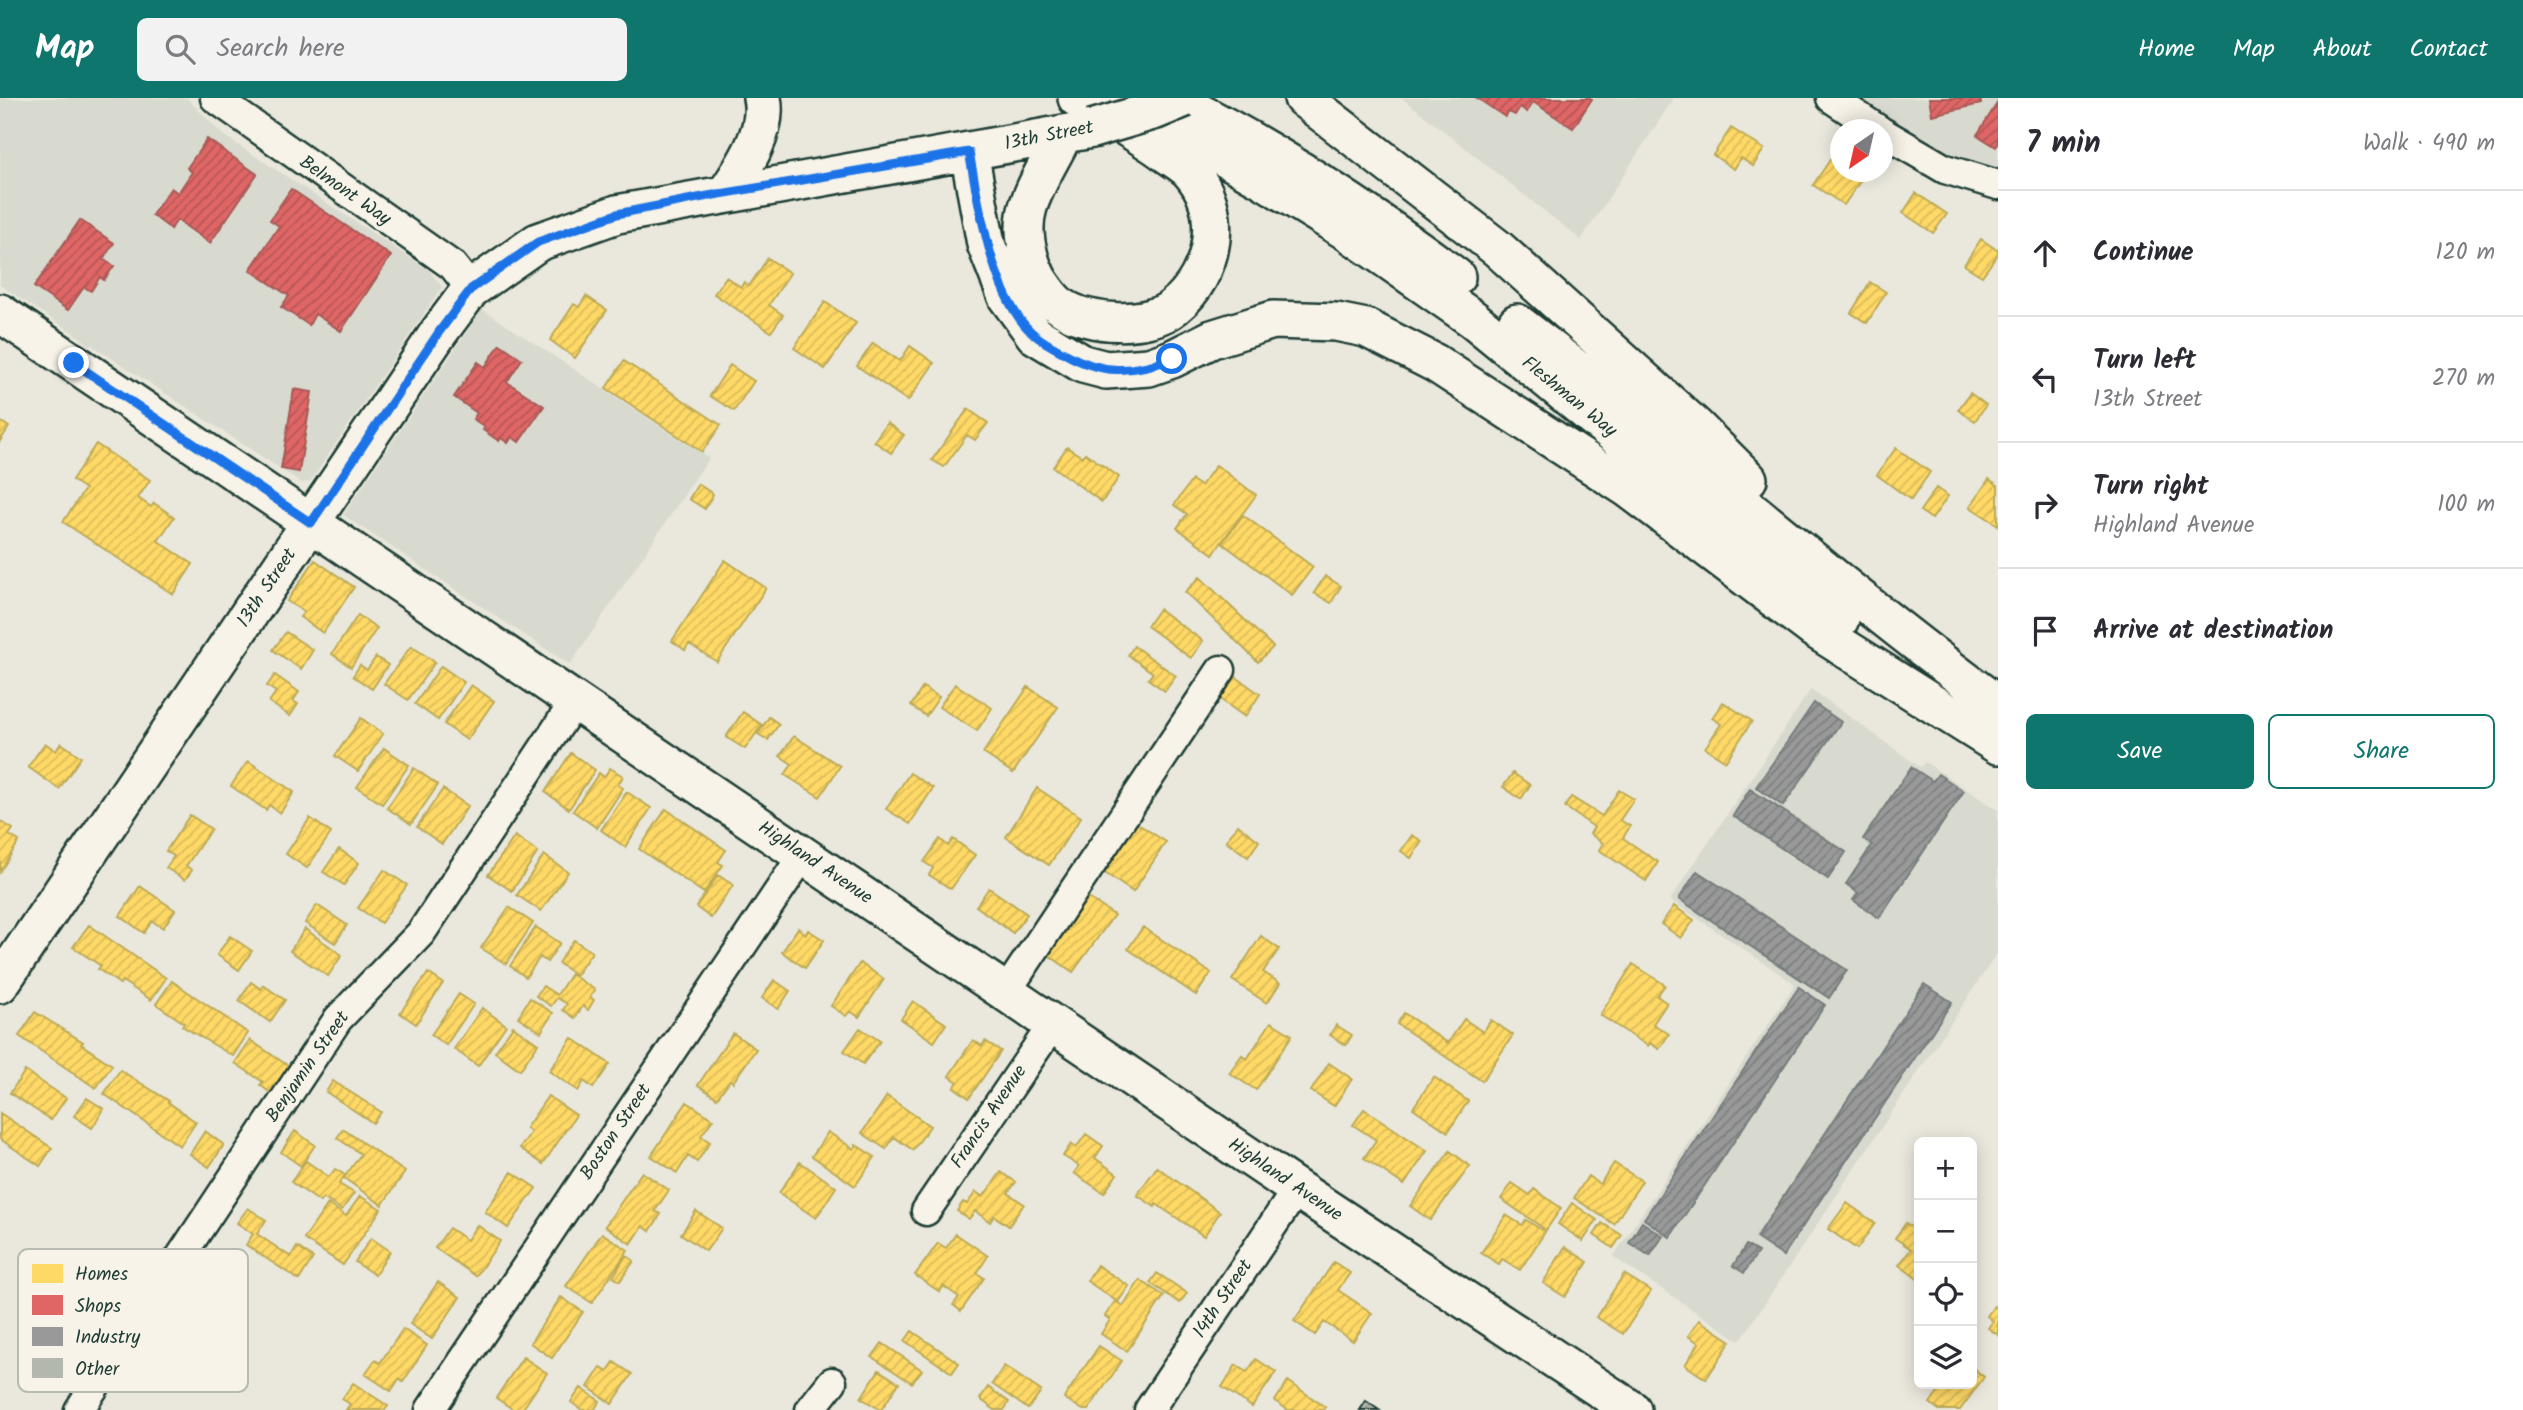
<!DOCTYPE html>
<html lang="en">
<head>
<meta charset="utf-8">
<style>
	body { margin:0; font-family:Kalam,sans-serif; background:#f2f2f3; color:#2b2b33 }
	.controls { position:absolute; right:21px; bottom:21px; display:grid; overflow:hidden; border-radius:10px; box-shadow:0 4px 18px #0003 }
	.controls button { width:63px; height:63px; display:grid; place-items:center; padding:0; border:0; border-bottom:2px solid #e1e1e2; background:#fff; color:#2b2b33; font:35px sans-serif }
	.compass { position:absolute; left:1830px; top:21px; width:63px; height:63px; border-radius:50%; background:#fff; box-shadow:0 4px 18px #0003; rotate:214deg }
	.stop { position:absolute; width:21px; height:21px; margin:-16px; border:5px solid #1a73e8; border-radius:50%; background:#fff }
	.stop.end { background:#1a73e8; border-color:#fff; box-shadow:0 2px 7px #0008 }
	.list { margin:0; padding:0; list-style:none }
	h2 { display:flex; justify-content:space-between; align-items:center; height:91px; margin:0; padding:0 28px; font-size:30px }
	h2 small { font-size:23px; font-weight:400; color:#7c7c81 }
	.list li { display:grid; grid-template-columns:46px 1fr auto; gap:21px; align-items:center; box-sizing:border-box; height:126px; padding:0 28px; border-top:2px solid #e1e1e2 }
	.list b { display:block; font-size:26px; white-space:nowrap }
	.list p { margin:0; font-size:23px; white-space:nowrap; color:#7c7c81 }
	.list em { font-size:23px; font-style:normal; color:#7c7c81 }
	.actions { display:flex; gap:14px; padding:21px 28px }
	.actions a { flex:1; padding:16px 0; border:2px solid #0f766e; border-radius:10px; text-align:center; font-size:24px; color:#0f766e }
	.actions .main { background:#0f766e; color:#fff }
	.icon { flex:none; width:38px; height:38px; fill:none; stroke:currentColor; stroke-width:2; stroke-linecap:round; stroke-linejoin:round }
	.map { position:relative; flex:none; width:1998px; height:1312px; overflow:hidden }
	header { display:flex; align-items:center; gap:42px; box-sizing:border-box; height:98px; padding:0 35px; background:#0f766e; color:#fff }
	header strong { font-size:33px }
	nav { display:flex; gap:38px; margin-inline-start:auto; font-size:24px }
	.search { width:490px; height:63px; background:#f2f2f3; display:flex; align-items:center; gap:18px; box-sizing:border-box; padding:0 24px; border-radius:10px; color:#7c7c81; font-size:26px }
	main { display:flex }
	aside { flex:1; background:#fff }
	.map>svg:first-child { display:block }
	.built { fill:#d9dacf }
	.homes { fill:url(#homes-hatch); stroke:#bcaa57; stroke-width:2 }
	.shops { fill:url(#shops-hatch); stroke:#a65a57; stroke-width:2 }
	.industry { fill:url(#industry-hatch); stroke:#747d7b; stroke-width:2 }
	.building { fill:url(#building-hatch); stroke:#1f3d34; stroke-width:2 }
	.lines { fill:none; stroke-linecap:round; stroke-linejoin:round }
	.minor-casing { stroke:#1f3d34; stroke-width:33 }
	.major-casing { stroke:#1f3d34; stroke-width:42 }
	.minor { stroke:#f7f3e8; stroke-width:28 }
	.major { stroke:#f7f3e8; stroke-width:37 }
	.major-bridge-casing { stroke:#1f3d34; stroke-width:42; stroke-linecap:butt }
	.major-bridge { stroke:#f7f3e8; stroke-width:37 }
	.route { stroke:#1a73e8; stroke-width:9 }
	.labels { text-anchor:middle; dominant-baseline:central; stroke-width:7; stroke-linejoin:round; paint-order:stroke }
	.street-label { font-size:19px; fill:#1f3d34; stroke:#f7f3e8 }
	.key { fill:#f7f3e8; stroke:#b6bcb2; stroke-width:2 }
	.key-label { font-size:19px; fill:#1f3d34 }
</style>
</head>
<body>
<header>
<strong>Map</strong>
<div class="search"><svg class="icon" aria-label="search" viewBox="0 0 24 24"><circle cx="10" cy="10" r="6"/><path d="M15 15l6 6"/></svg>Search here</div>
<nav><a>Home</a><a>Map</a><a>About</a><a>Contact</a></nav>
</header>
<main>
<div class="map">
<svg width="1998" height="1312" viewBox="0 0 1998 1312">
	<defs>
		<pattern id="homes-hatch" width="6" height="6" patternUnits="userSpaceOnUse" patternTransform="scale(1.75)"><rect width="6" height="6" fill="#ffd966"/><path d="M-1 1l2-2M0 6l6-6M5 7l2-2" fill="none" stroke="#dabb59"/></pattern>
		<pattern id="shops-hatch" width="6" height="6" patternUnits="userSpaceOnUse" patternTransform="scale(1.75)"><rect width="6" height="6" fill="#e06666"/><path d="M-1 1l2-2M0 6l6-6M5 7l2-2" fill="none" stroke="#b55555"/></pattern>
		<pattern id="industry-hatch" width="6" height="6" patternUnits="userSpaceOnUse" patternTransform="scale(1.75)"><rect width="6" height="6" fill="#999"/><path d="M-1 1l2-2M0 6l6-6M5 7l2-2" fill="none" stroke="#7c7e7e"/></pattern>
		<pattern id="building-hatch" width="6" height="6" patternUnits="userSpaceOnUse" patternTransform="scale(1.75)"><rect width="6" height="6" fill="#b2b8ae"/><path d="M-1 1l2-2M0 6l6-6M5 7l2-2" fill="none" stroke="#90978e"/></pattern>
	</defs>
	<rect width="100%" height="100%" fill="#eae8dd"/>
	<filter id="ink" filterUnits="userSpaceOnUse"><feTurbulence type="fractalNoise" baseFrequency=".0143" numOctaves="2"/><feDisplacementMap in="SourceGraphic" scale="14" xChannelSelector="R" yChannelSelector="G"/><feConvolveMatrix kernelMatrix="1 2 1 2 8 2 1 2 1" color-interpolation-filters="sRGB"/></filter>
	<g filter="url(#ink)">
		<path class="built" d="M0,0H187L223,37L429,172L442,189L310,384L302,385L0,187Z
			M1402,0H1674L1581,142Z
			M1856,0H1998V76L1982,75L1924,45Z
			M482,211L709,360L570,567L343,417Z
			M1811,591L1920,669L1925,664L1998,712V854L1740,1243L1613,1159L1795,886L1670,802Z"/>
		<path class="homes" d="M1731,30L1764,51L1753,68L1741,60L1734,71L1713,57Z
			M1832,59L1840,64V74H1855L1863,79L1844,107L1813,87Z
			M1916,95L1947,116L1933,135L1903,115Z
			M1981,141L1997,152L1998,150V156L1982,178L1964,167Z
			M768,160L790,175L769,207L783,217L771,234L714,196L726,179L741,189L744,184L749,188Z
			M1870,184L1886,194L1867,225L1851,215Z
			M586,198L607,212L575,260L550,242L574,206L579,209Z
			M825,204L856,225L825,271L794,250Z
			M873,245L900,263L910,248L934,265L908,303L857,268Z
			M624,263L721,327L702,354L606,290Z
			M730,267L754,283L734,313L710,298Z
			M1970,295L1986,307L1975,323L1958,312Z
			M968,311L988,325L975,342L967,337L944,369L932,362Z
			M0,323L9,329L0,343Z
			M887,325L904,337L891,355L874,343Z
			M96,346L150,382L138,400L151,409L154,405L174,419L158,443L193,466L173,496L63,424L85,391L72,382Z
			M1067,349L1082,359L1085,355L1119,379L1102,404L1053,369Z
			M1896,350L1930,374L1911,402L1877,377Z
			M1216,367L1256,397L1213,456L1177,430L1187,416L1174,407L1192,382L1201,388Z
			M1989,381L1998,387V427L1970,409Z
			M698,386L713,396L705,411L689,401Z
			M1936,390L1948,398L1932,421L1920,413Z
			M1243,417L1313,469L1292,497L1222,445Z
			M315,462L354,489L323,535L300,519L304,514L287,503Z
			M725,462L766,490L717,564L689,546L685,552L672,543Z
			M1325,478L1341,488L1331,505L1314,495Z
			M1200,479L1273,549L1258,564L1185,494Z
			M1159,511L1203,543L1191,560L1147,528Z
			M358,517L377,530L351,569L332,556Z
			M286,534L313,552L301,571L273,552Z
			M411,548L435,564L408,602L384,586Z
			M1134,548L1176,578L1165,593L1148,581L1153,575L1128,557Z
			M376,559L388,567L372,591L353,578L360,567L367,572Z
			M441,568L464,584L438,622L415,606Z
			M1229,574L1260,596L1245,619L1213,596Z
			M275,577L299,594L293,603L298,606L290,618L269,604L276,594L267,588Z
			M955,586L992,610L977,633L939,609Z
			M471,587L494,603L467,642L444,626Z
			M923,589L939,599L926,618L911,608Z
			M1028,589L1058,609L1013,675L983,655Z
			M1723,604L1752,623L1726,663L1705,650L1721,626L1712,620Z
			M743,614L762,627L745,651L726,639Z
			M769,619L779,626L768,642L758,636Z
			M361,620L383,636L358,673L335,658Z
			M794,638L840,668L820,699L785,677L792,666L780,658Z
			M45,645L56,653L61,645L81,659L59,691L28,669Z
			M384,650L409,667L382,706L357,689Z
			M571,655L595,672L569,711L545,694Z
			M248,663L294,694L280,715L269,707L266,712L231,688Z
			M414,670L438,687L411,726L387,710Z
			M610,670L623,678L618,687L623,690L597,730L573,713L599,675L604,679Z
			M910,675L933,690L910,726L886,711Z
			M1513,675L1530,687L1521,701L1503,689Z
			M1037,690L1081,719L1049,767L1006,739Z
			M443,691L468,708L442,746L417,729Z
			M1619,692L1634,701L1620,722L1630,728L1623,740L1658,764L1646,783L1599,752L1603,745L1590,736L1594,729L1565,709L1571,699L1602,718Z
			M627,694L651,710L625,749L601,732Z
			M666,711L726,752L718,764L723,767L704,795L639,751Z
			M190,717L211,731L186,768L192,772L185,782L166,770L174,758L166,753Z
			M310,720L331,735L307,770L286,756Z
			M0,723L13,731L9,737L19,743L0,774Z
			M1135,724L1166,744L1133,794L1102,773Z
			M1238,727L1259,743L1248,759L1226,743Z
			M1412,737L1422,743L1411,760L1401,753Z
			M515,738L538,754L512,793L488,777Z
			M940,741L948,748L953,741L975,757L951,791L929,777L933,770L924,764Z
			M339,751L359,765L344,787L323,774Z
			M544,757L568,774L541,813L517,797Z
			M384,772L407,787L381,825L358,810Z
			M718,777L733,787L711,820L696,809Z
			M140,788L175,812L163,830L152,823L144,835L120,818Z
			M989,790L1027,816L1013,835L976,808Z
			M1087,799L1114,817L1073,874L1047,856Z
			M317,807L347,827L335,845L305,825Z
			M1674,808L1694,822L1681,840L1661,826Z
			M509,809L533,825L506,866L481,850Z
			M89,827L166,880L151,902L122,883L120,886L98,871L101,868L73,849Z
			M536,829L560,845L547,864L540,859L526,879L510,868Z
			M1143,829L1211,875L1196,897L1128,851Z
			M798,830L806,836L808,832L824,842L805,870L782,854Z
			M305,831L342,857L328,878L290,853Z
			M230,838L252,853L239,872L217,857Z
			M1261,838L1279,851L1263,874L1280,885L1267,905L1232,882Z
			M574,842L592,854L576,877L558,865Z
			M860,865L884,881L859,919L850,913L846,918L831,908Z
			M1633,866L1665,887L1657,898L1667,905L1653,926L1669,936L1659,951L1650,945L1648,948L1600,917Z
			M428,875L443,885L416,926L400,915Z
			M571,876L595,892L590,899L594,902L588,912L583,908L575,920L563,912L567,906L557,900L551,908L536,898L543,888L557,897Z
			M774,882L790,893L778,911L762,900Z
			M172,883L248,935L233,958L182,928L184,925L156,906Z
			M251,884L261,891L263,887L285,902L270,924L239,903Z
			M459,896L474,906L446,947L431,937Z
			M530,900L553,915L541,934L518,919Z
			M913,903L946,926L934,944L901,921Z
			M482,910L506,927L478,968L454,951Z
			M35,914L83,944L81,946L112,967L96,990L19,938Z
			M1404,915L1448,945L1464,921L1483,934L1491,922L1513,937L1482,983L1397,926Z
			M1271,924L1292,937L1256,992L1229,975L1242,957L1247,961Z
			M1336,927L1352,937L1346,947L1330,937Z
			M513,928L538,946L520,972L495,954Z
			M860,930L880,943L863,966L844,953Z
			M733,935L756,951L733,984L730,982L717,1000L698,987Z
			M572,940L610,966L593,990L584,983L578,993L549,973Z
			M250,942L290,969L272,996L260,987L263,984L235,965Z
			M973,942L982,948L985,943L1001,953L969,1000L954,989L958,984L949,978Z
			M1329,965L1352,981L1334,1008L1311,993Z
			M120,972L169,1003L168,1004L196,1024L180,1048L104,996Z
			M25,973L66,1000L51,1022L10,995Z
			M1434,979L1468,1003L1448,1034L1413,1010Z
			M333,983L381,1014L373,1025L326,994Z
			M548,998L576,1017L543,1066L520,1050L531,1034L526,1030Z
			M887,998L930,1028L913,1052L894,1039L886,1051L862,1035Z
			M87,1000L104,1011L92,1030L74,1018Z
			M687,1004L713,1021L701,1038L710,1044L697,1064L688,1058L677,1075L651,1058Z
			M1364,1011L1427,1053L1404,1087L1364,1060L1376,1042L1353,1027Z
			M0,1015L52,1050L40,1068L0,1041Z
			M343,1031L405,1074L382,1107L344,1080L361,1056L337,1040Z
			M205,1033L224,1047L209,1069L190,1056Z
			M295,1033L315,1047L301,1068L281,1054Z
			M828,1034L854,1051L856,1047L875,1059L855,1088L812,1058Z
			M1086,1036L1103,1048L1095,1060L1117,1076L1104,1095L1074,1075L1079,1068L1063,1058L1071,1046L1076,1050Z
			M1450,1053L1470,1068L1430,1122L1410,1108Z
			M306,1063L329,1079L335,1071L345,1077L339,1086L354,1095L342,1112L323,1100L320,1104L291,1084Z
			M800,1064L836,1089L816,1120L779,1095Z
			M1614,1065L1642,1083L1614,1126L1574,1100L1588,1078L1600,1086Z
			M1157,1069L1220,1114L1204,1138L1156,1106L1155,1109L1137,1097Z
			M512,1074L536,1090L508,1130L485,1114Z
			M642,1074L669,1092L655,1113L661,1116L650,1133L643,1128L631,1146L605,1128Z
			M1001,1074L1016,1084L1008,1095L1024,1106L1009,1128L994,1118L990,1124L975,1113L969,1121L957,1113L963,1104L967,1106L976,1094L983,1099Z
			M1512,1085L1530,1097L1534,1091L1561,1110L1546,1132L1501,1101Z
			M360,1098L381,1111L343,1167L304,1141L328,1106L346,1118Z
			M1572,1105L1597,1122L1583,1143L1558,1126Z
			M1847,1105L1875,1125L1857,1151L1828,1131Z
			M248,1110L266,1122L257,1136L291,1159L297,1149L313,1160L299,1182L246,1147L253,1136L237,1125Z
			M696,1113L722,1130L706,1153L681,1136Z
			M1506,1117L1522,1127L1526,1122L1545,1134L1520,1172L1502,1161L1499,1166L1481,1155Z
			M1602,1125L1622,1137L1613,1150L1594,1137Z
			M1906,1125L1919,1135V1182L1899,1167L1911,1151L1895,1140Z
			M477,1127L500,1143L476,1178L435,1150L449,1130L467,1142Z
			M602,1135L628,1152L592,1205L566,1188Z
			M956,1136L988,1158L977,1175L984,1180L961,1213L953,1207L959,1199L943,1188L940,1194L915,1177L938,1145L946,1150Z
			M371,1140L390,1153L375,1177L355,1164Z
			M1565,1149L1588,1164L1565,1199L1543,1185Z
			M626,1157L634,1163L620,1183L613,1179Z
			M1334,1164L1350,1175L1338,1192L1372,1215L1353,1243L1324,1224L1315,1237L1294,1223Z
			M1097,1167L1129,1188L1118,1204L1087,1183Z
			M1157,1175L1187,1195L1180,1205L1150,1185Z
			M1624,1176L1651,1193L1623,1236L1596,1219Z
			M1140,1182L1164,1198L1127,1253L1101,1236L1110,1222L1105,1218L1115,1203L1123,1208Z
			M438,1184L460,1199L432,1241L410,1226Z
			M561,1199L583,1214L552,1260L530,1245Z
			M1994,1208L1998,1211V1237L1988,1230L1993,1223L1987,1218Z
			M1699,1222L1731,1243L1706,1281L1685,1267L1699,1245L1688,1238Z
			M403,1231L427,1247L403,1284L399,1281L391,1293L365,1276L375,1262L380,1265Z
			M912,1233L959,1265L952,1275L905,1243Z
			M882,1245L922,1272L912,1285L872,1259Z
			M1099,1248L1122,1263L1088,1312H1083L1064,1300Z
			M523,1259L547,1275L522,1312H514L496,1300Z
			M1256,1261L1276,1274L1252,1309L1222,1289L1236,1267L1247,1274Z
			M614,1264L632,1276L612,1306L588,1289L601,1269L607,1274Z
			M1004,1268L1041,1293L1028,1311L992,1286Z
			M1972,1269L1984,1279L1960,1312H1939L1930,1305L1944,1286H1972Z
			M879,1272L899,1285L881,1312L861,1300Z
			M1288,1283L1325,1309L1323,1312H1288L1275,1303Z
			M353,1285L388,1308L385,1312H346L350,1306L342,1301Z
			M988,1289L1009,1304L1004,1312H995L980,1301Z
			M581,1290L600,1303L594,1312H582L571,1304Z"/>
		<path class="shops" d="M1477,0H1590L1592,1L1573,30L1533,4L1527,14L1520,9L1515,17L1509,14L1505,19Z
			M1929,0H1980L1981,6L1932,17Z
			M1998,4V46L1996,49L1977,37Z
			M207,41L257,76L210,145L177,122L171,131L152,117L171,90L178,95L192,74L187,70Z
			M291,91L391,158L341,233L315,216L309,227L281,209L289,198L250,172L279,128L270,122Z
			M80,122L114,145L103,161L114,168L104,182L100,179L91,193L84,189L68,212L34,189Z
			M500,246L522,261L507,284L544,308L519,344L512,339L508,345L501,340L499,343L483,332L485,329L473,321L477,315L454,299L478,264L485,269Z
			M294,291L312,294L299,374L281,371Z"/>
		<path class="industry" d="M1814,605L1841,624L1783,708L1756,689Z
			M1911,669L1933,683L1938,676L1964,693L1879,820L1853,802L1858,795L1846,786L1872,747L1863,741Z
			M1750,691L1846,754L1828,781L1733,718Z
			M1697,773L1847,872L1829,900L1679,801Z
			M1924,886L1952,904L1783,1158L1756,1140Z
			M1799,889L1825,907L1670,1139L1644,1121Z
			M1642,1124L1663,1138L1650,1158L1629,1145Z
			M1746,1147L1758,1154L1744,1175L1733,1168Z"/>
		<path class="building" d="M1366,1303L1379,1312H1360Z"/>
		<g class="lines">
			<g class="minor-casing">
				<path id="minor" d="M215,0L453,168L471,191
					M1831,0L1879,32
					M1882,34L1945,71L1998,87
					M1006,894L1221,572
					M926,1113L1053,926
					M79,1312L338,921L421,835L575,603
					M430,1312L803,757
					M810,1312L832,1284
					M1149,1312L1297,1091"/>
			</g>
			<g class="major-casing">
				<path id="major" d="M1111,0L1178,33L1262,81L1351,136L1473,221L1840,521
					M1170,0C1271,49 1366,112 1456,179
					M1303,0L1497,150L1696,329L1748,381
					M1063,37C1052,60 1036,84 1028,109C1021,132 1027,160 1038,181C1044,190 1052,203 1062,209C1088,227 1149,230 1174,209C1215,176 1226,112 1189,72C1183,66 1174,61 1167,56C1139,35 1107,18 1077,0
					M969,54L986,146L1007,199L1035,237L1083,266L1106,272L1149,269L1172,261L1212,241L1273,222L1336,224L1366,230L1435,265L1629,391L1813,530L1998,647
					M727,94C744,69 769,32 762,0
					M0,215L1297,1091L1632,1312
					M1517,225C1680,349 1833,485 1998,607
					M0,886L439,234L471,191L538,144L617,116L1092,31"/>
			</g>
			<use href="#minor" class="minor"/>
			<use href="#major" class="major"/>
			<g class="major-bridge-casing">
				<path id="major-bridge" d="M1092,31L1156,12L1185,0"/>
			</g>
			<use href="#major-bridge" class="major-bridge"/>
		</g>
	</g>
	<g class="lines" filter="url(#ink)">
		<path class="route" d="M74,265L311,425L439,234L471,191L538,144L617,116L708,98L969,54C979,106 992,204 1036,238C1045,245 1055,250 1064,255C1102,277 1131,275 1172,261"/>
	</g>
	<g class="labels">
		<g class="street-label">
			<text transform="translate(1049 38) rotate(-11)">13th Street</text>
			<text transform="translate(345 93) rotate(35)">Belmont Way</text>
			<text transform="translate(1569 299) rotate(39)">Fleshman Way</text>
			<text transform="translate(267 490) rotate(-56)">13th Street</text>
			<text transform="translate(815 765) rotate(34)">Highland Avenue</text>
			<text transform="translate(308 969) rotate(-55)">Benjamin Street</text>
			<text transform="translate(989 1019) rotate(-56)">Francis Avenue</text>
			<text transform="translate(616 1034) rotate(-56)">Boston Street</text>
			<text transform="translate(1285 1082) rotate(34)">Highland Avenue</text>
			<text transform="translate(1223 1201) rotate(-56)">14th Street</text>
		</g>
	</g>
	<rect x="18" y="1151" width="230" height="143" rx="10" class="key"/>
	<rect x="32" y="1166" width="31" height="19" fill="#ffd966"/>
	<rect x="32" y="1197" width="31" height="20" fill="#e06666"/>
	<rect x="32" y="1229" width="31" height="19" fill="#999"/>
	<rect x="32" y="1260" width="31" height="20" fill="#b2b8ae"/>
	<g class="key-label">
		<text x="75" y="1182">Homes</text>
		<text x="75" y="1214">Shops</text>
		<text x="75" y="1245">Industry</text>
		<text x="75" y="1277">Other</text>
	</g>
</svg>
<div class="controls">
<button>+</button>
<button>−</button>
<button><svg class="icon" aria-label="locate" viewBox="0 0 24 24"><circle cx="12" cy="12" r="6"/><path d="M12 2v4M12 18v4M2 12h4M18 12h4"/></svg></button>
<button><svg class="icon" aria-label="layers" viewBox="0 0 24 24"><path d="M12 4l9 5-9 5-9-5zM3 14l9 5 9-5"/></svg></button>
</div>
<svg class="compass" viewBox="-18 -18 36 36"><path d="M0-13l5 13h-10z" fill="#e53935"/><path d="M0 13l5-13h-10z" fill="#7c7c81"/></svg>
<div class="stop" style="left:1172px;top:261px"></div>
<div class="stop end" style="left:74px;top:265px"></div>
</div>
<aside>
<h2>7 min<small>Walk · 490 m</small></h2>
<ul class="list">
<li><svg class="icon" aria-label="ahead" viewBox="0 0 24 24"><path d="M12 20V5M6 11l6-6 6 6"/></svg><div><b>Continue</b></div><em>120 m</em></li>
<li><svg class="icon" aria-label="left" viewBox="0 0 24 24"><path d="M17 20v-9H6M10 6l-5 5 5 5"/></svg><div><b>Turn left</b><p>13th Street</p></div><em>270 m</em></li>
<li><svg class="icon" aria-label="right" viewBox="0 0 24 24"><path d="M7 20v-9h11M14 6l5 5-5 5"/></svg><div><b>Turn right</b><p>Highland Avenue</p></div><em>100 m</em></li>
<li><svg class="icon" aria-label="arrive" viewBox="0 0 24 24"><path d="M6 21V4h12l-3 4 3 4H6"/></svg><div><b>Arrive at destination</b></div></li>
</ul>
<div class="actions"><a class="main">Save</a><a>Share</a></div>
</aside>
</main>
</body>
</html>
